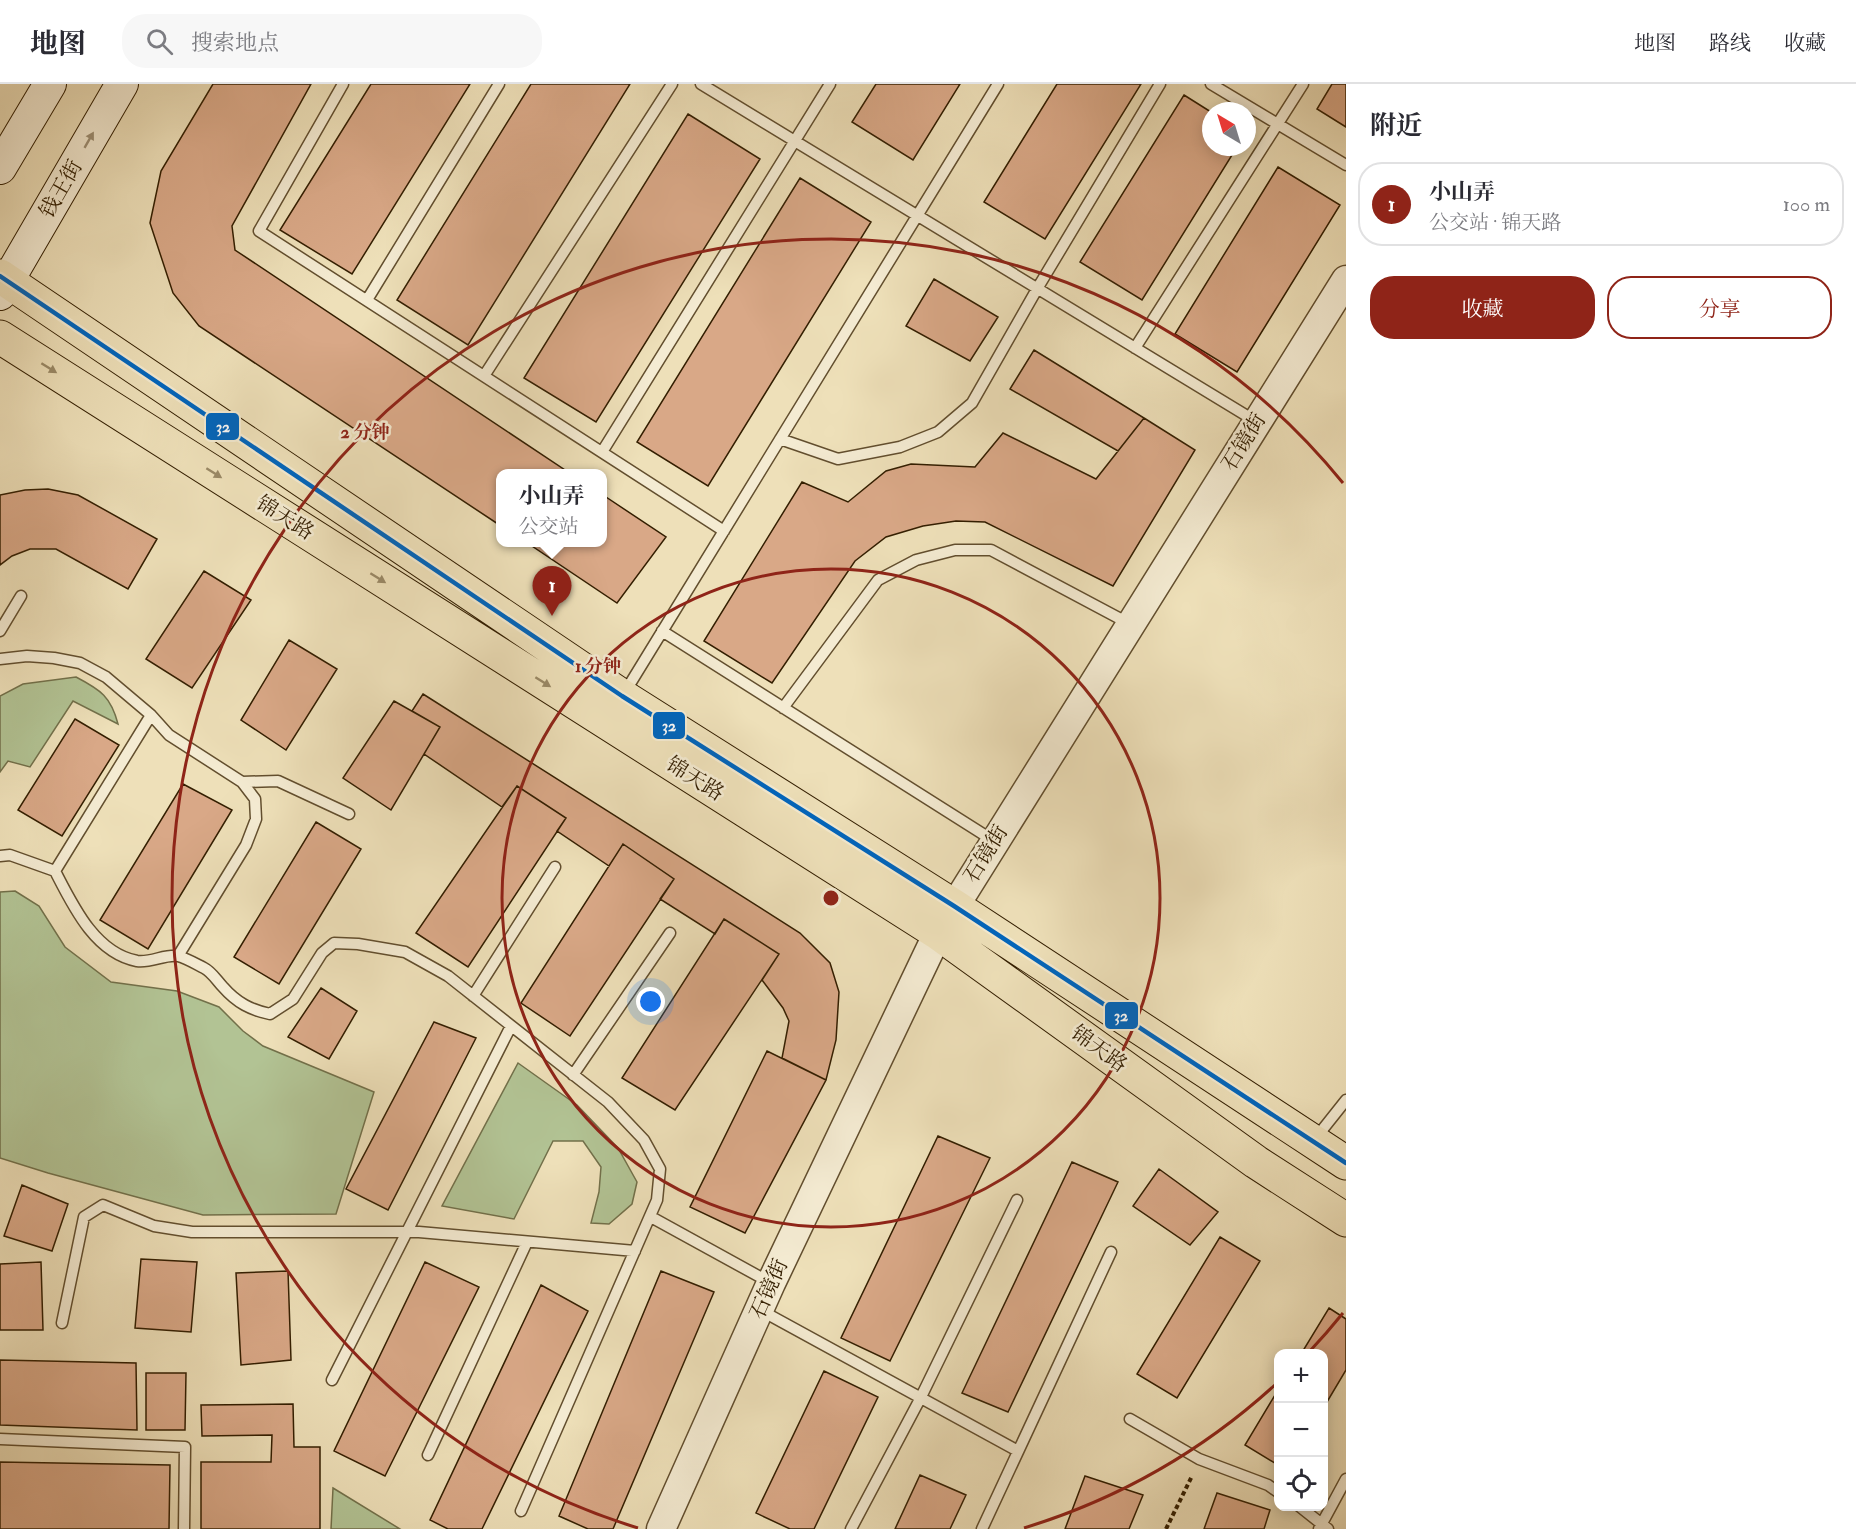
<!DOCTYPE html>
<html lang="zh">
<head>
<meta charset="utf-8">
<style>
	body { margin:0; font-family:"IM FELL Double Pica","Noto Serif SC",serif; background:#f7f7f7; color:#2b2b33 }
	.controls { position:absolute; right:18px; bottom:18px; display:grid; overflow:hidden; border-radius:12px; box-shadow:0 3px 15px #0003 }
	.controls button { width:54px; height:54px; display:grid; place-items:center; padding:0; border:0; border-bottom:2px solid #e1e1e2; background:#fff; color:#2b2b33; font:30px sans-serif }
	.compass { position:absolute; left:1202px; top:18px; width:54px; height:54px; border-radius:50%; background:#fff; box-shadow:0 3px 15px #0003; rotate:322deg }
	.you { position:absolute; left:651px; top:918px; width:21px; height:21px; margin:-15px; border:4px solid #fff; border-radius:50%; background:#1a73e8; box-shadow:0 0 0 9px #1a73e833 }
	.badge { display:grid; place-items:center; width:39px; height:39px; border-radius:50%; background:#8f2418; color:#fff; font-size:20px; font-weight:700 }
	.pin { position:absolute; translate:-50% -50px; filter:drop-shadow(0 2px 3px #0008) }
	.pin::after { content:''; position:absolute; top:32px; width:21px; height:18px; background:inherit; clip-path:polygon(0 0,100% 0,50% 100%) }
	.popup { position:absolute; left:496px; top:385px; width:111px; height:78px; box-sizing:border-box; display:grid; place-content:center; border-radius:12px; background:#fff; filter:drop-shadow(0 2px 4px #0005); font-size:20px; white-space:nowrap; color:#7c7c81 }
	.popup b { font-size:22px; color:#2b2b33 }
	.popup::after { content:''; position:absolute; left:50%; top:100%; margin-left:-12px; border:12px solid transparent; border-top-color:#fff }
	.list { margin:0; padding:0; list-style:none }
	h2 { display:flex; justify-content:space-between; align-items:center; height:78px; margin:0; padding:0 24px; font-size:26px }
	h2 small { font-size:20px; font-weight:400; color:#7c7c81 }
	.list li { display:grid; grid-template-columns:39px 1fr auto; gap:18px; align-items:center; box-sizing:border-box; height:84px; margin:0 12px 12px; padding:0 12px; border:2px solid #e1e1e2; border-radius:24px }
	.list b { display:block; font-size:22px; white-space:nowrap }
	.list p { margin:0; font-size:20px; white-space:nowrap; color:#7c7c81 }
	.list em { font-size:20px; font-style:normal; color:#7c7c81 }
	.actions { display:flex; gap:12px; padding:18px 24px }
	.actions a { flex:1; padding:14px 0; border:2px solid #8f2418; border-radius:24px; text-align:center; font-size:21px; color:#8f2418 }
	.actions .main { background:#8f2418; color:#fff }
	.icon { flex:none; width:33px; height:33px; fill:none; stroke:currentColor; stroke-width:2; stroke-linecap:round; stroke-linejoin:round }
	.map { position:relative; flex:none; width:1346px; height:1445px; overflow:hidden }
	header { display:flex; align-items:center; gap:36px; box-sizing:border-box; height:84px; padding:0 30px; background:#fff; border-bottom:2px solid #e1e1e2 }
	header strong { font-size:28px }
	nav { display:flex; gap:33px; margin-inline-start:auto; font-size:21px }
	.search { width:420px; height:54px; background:#f7f7f7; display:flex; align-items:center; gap:15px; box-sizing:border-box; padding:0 21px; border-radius:24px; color:#7c7c81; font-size:22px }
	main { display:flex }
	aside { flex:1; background:#fff }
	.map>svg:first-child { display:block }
	.green { fill:#b2c394; stroke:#72704a; stroke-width:1.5 }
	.building { fill:#d9a887; stroke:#331e00; stroke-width:1.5 }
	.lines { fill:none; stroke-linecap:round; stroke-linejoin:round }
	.service-casing { stroke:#624e2e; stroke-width:13 }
	.tertiary-casing { stroke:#624e2e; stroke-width:31 }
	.secondary-casing { stroke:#331e00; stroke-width:34 }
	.primary-casing { stroke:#331e00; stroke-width:35 }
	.path { stroke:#331e00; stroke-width:4; stroke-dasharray:4.5 3; stroke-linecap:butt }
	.service { stroke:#f4ebd2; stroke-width:10 }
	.tertiary { stroke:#f4ebd2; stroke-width:28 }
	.secondary { stroke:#f4ebd2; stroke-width:32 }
	.primary { stroke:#eee0b9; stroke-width:33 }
	.bus-1-casing { stroke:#f4ebd2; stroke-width:9 }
	.bus-1 { stroke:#0065bd; stroke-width:4.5 }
	.oneway { fill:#9d8f74 }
	.oneway2 { fill:#9a8966 }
	.ring { fill:none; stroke:#8f2418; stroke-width:3 }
	.labels { text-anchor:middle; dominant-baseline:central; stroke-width:5; stroke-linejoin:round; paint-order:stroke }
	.street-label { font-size:21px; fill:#331e00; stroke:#f4ebd2 }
	.centre { fill:#8f2418; stroke:#f4ebd2; stroke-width:3 }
	.ring-label { font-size:18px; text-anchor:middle; font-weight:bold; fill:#8f2418; stroke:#f4ebd2; stroke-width:5; stroke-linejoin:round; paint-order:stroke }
	.line-badge { stroke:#f4ebd2; stroke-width:2 }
	.badge-label { font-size:16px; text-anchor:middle; font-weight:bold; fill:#fff }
</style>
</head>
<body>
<header>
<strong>地图</strong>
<div class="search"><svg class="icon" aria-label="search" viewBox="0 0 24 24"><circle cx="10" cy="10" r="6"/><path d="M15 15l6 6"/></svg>搜索地点</div>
<nav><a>地图</a><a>路线</a><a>收藏</a></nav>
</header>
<main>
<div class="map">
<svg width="1346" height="1445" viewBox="0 0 1346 1445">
	<rect width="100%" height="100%" fill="#eee0b9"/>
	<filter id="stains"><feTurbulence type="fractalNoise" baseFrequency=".00333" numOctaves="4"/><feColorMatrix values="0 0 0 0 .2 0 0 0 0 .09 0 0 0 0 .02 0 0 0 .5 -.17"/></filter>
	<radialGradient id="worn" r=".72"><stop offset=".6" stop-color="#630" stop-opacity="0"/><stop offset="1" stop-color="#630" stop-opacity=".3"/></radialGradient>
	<path class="green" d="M76,593C101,606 111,613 118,640L73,617L30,683L8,677L0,688V612L23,600Z
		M15,807L39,822L65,863L111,898L177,907L219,923L243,947L263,962L374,1008L336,1130L203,1131L48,1089L0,1074V808Z
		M518,979L577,1021L618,1064L637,1098L632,1120L609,1140L591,1139L599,1108L601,1083L583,1057H553L514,1135L442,1122Z
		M333,1404L400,1445H331Z"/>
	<path class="building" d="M213,0H311L232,142L235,166L571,390H501V442L199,242L173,209L150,139L161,87Z
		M371,0H470L352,190L280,146Z
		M531,0H630L468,261L397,216Z
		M876,0H960L913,76L852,38Z
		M1057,0H1141L1045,155L984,118Z
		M1332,0H1346V43L1317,25Z
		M1184,11L1211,28V63H1237L1142,216L1080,178Z
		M688,30L760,75L596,338L524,294Z
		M1278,83L1340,121L1237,288L1175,250Z
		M800,94L871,138L708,402L637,358Z
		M934,195L998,233L970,277L906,242Z
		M1034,266L1144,334L1118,367L1010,305Z
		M1144,334L1195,366L1113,502L985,438L956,437L923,442L886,453L855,477L772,599L704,557L802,398L848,418L886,387L911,380L975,383L1003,349L1096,395Z
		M48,405L78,411L157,455L128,505L56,465H30L12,472L0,481V411L25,406Z
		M603,411L666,453L617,519L526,458H603Z
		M204,487L251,516L192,604L146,575Z
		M289,556L337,585L286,666L241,636Z
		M423,610L800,849L830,879L839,908L836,956L826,996L782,974L789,937L783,924L762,896L779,870L724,835L715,850L660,815L674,795L623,760L609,782L557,747L566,734L517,702L502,723L424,670L440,643L412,627Z
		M394,617L440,643L391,726L343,694Z
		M75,635L119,661L62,752L18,726Z
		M183,700L232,726L148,865L100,836Z
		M517,702L566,734L468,883L416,849Z
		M316,738L361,765L279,900L234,873Z
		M623,760L674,795L570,952L521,919Z
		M724,835L779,870L675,1026L622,994Z
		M321,904L357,927L329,975L288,953Z
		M434,938L476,954L388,1126L346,1105Z
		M767,967L826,996L745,1149L690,1123Z
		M938,1052L990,1074L890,1277L841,1254Z
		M1072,1078L1118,1098L1008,1328L962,1309Z
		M1159,1085L1218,1128L1190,1161L1133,1122Z
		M22,1101L68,1120L52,1167L4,1152Z
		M1220,1153L1260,1177L1177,1314L1137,1290Z
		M141,1175L197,1178L191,1248L135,1244Z
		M41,1178L43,1246H0V1180Z
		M425,1178L479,1203L385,1392L334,1367Z
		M288,1187L291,1276L241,1281L236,1189Z
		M661,1187L714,1208L613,1445H588L559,1432Z
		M541,1201L588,1227L482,1445H448L430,1436Z
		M1329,1224L1346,1235V1286L1324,1323V1270H1301Z
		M0,1276L136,1279L137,1346L0,1341Z
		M824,1287L878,1313L814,1445H790L756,1429Z
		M146,1289H186L185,1346H146Z
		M1278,1306V1381L1245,1361Z
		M293,1320L294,1363H320V1445H201V1378H271L272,1351L202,1352L201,1321Z
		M0,1378L170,1381L169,1445H0Z
		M920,1391L966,1411L950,1445H895Z
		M1085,1392L1143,1411L1129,1445H1065Z
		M1217,1409L1270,1426L1264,1445H1204Z"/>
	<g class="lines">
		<g class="service-casing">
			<path id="service" d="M343,0L259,147L724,447
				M701,0L1257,338
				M1211,0L1346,81
				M367,216L499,0
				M1135,264L1303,0
				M484,292L672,0
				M780,355L838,375L900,363L938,348L972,319L1037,205L1160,0
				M602,368L830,0
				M0,547L21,512
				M662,547L994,757
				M0,575L27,572L54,574L80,579L106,593L151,631L169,651L242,698L255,715L256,735L246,761L178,872
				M625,608L998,0
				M783,624L878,496L916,476L955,466H991L1130,540
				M242,698L278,697L349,730
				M0,772L10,771L55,787C73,822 95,869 137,877C151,879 165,870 178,872C186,874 196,880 204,884C212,888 217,897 223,903C237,919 251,926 270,930L293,915L322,869L334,859L358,860L405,868L448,892L608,1018L644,1056L660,1085L657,1116L521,1427
				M55,787L151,631
				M473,912L555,783
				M573,991L670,849
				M1315,1055L1346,1016
				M651,1133L771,1199
				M760,1226L1018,1367
				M62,1239L84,1133L103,1121L154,1142L192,1148H419L635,1167
				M332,1296L511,942
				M1130,1335L1199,1375L1268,1401L1278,1408
				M0,1355L185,1363L184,1445
				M428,1371L527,1158
				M1299,1422L1328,1445
				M851,1445L920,1315L1017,1116
				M982,1445L1111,1168
				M1319,1445L1346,1395"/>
		</g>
		<g class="tertiary-casing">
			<path id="tertiary" d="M661,1445L771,1199L938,849L1346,196"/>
		</g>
		<g class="secondary-casing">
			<path id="secondary" d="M0,84L50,0
				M0,210L122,0"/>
		</g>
		<g class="primary-casing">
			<path id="primary" d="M0,192L622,612L954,822L1346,1079
				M0,253L938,849L1256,1078L1346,1136"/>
		</g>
		<path class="path" d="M1166,1445L1192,1392"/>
		<use href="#service" class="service"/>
		<use href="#tertiary" class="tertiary"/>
		<use href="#secondary" class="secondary"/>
		<use href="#primary" class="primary"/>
		<g class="bus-1-casing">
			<path id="bus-1" d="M0,192L622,612L954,822L1346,1079"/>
		</g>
		<use href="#bus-1" class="bus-1"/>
	</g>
	<defs><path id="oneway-solid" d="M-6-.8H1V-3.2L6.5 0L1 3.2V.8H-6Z" transform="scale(1.5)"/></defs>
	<use class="oneway" href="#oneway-solid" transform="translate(89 56) rotate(-60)"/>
	<g class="oneway2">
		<use href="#oneway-solid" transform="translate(49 284) rotate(32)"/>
		<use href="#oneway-solid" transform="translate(214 389) rotate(32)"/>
		<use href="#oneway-solid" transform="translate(378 494) rotate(32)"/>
		<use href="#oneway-solid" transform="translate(543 598) rotate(32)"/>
	</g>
	<g class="ring">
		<circle cx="831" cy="814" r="329"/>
		<path d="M1343 1229A659 659 0 0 1 1309 1268M1276 1300A659 659 0 0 1 1024 1444M638 1444A659 659 0 1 1 1343 399"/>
	</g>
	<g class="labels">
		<g class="street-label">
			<text transform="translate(61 105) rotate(-60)">钱王街</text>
			<text transform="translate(1244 358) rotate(-58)">石镜街</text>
			<text transform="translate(285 434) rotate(32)">锦天路</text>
			<text transform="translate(695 695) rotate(32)">锦天路</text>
			<text transform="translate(986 770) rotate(-58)">石镜街</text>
			<text transform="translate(1099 965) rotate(36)">锦天路</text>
			<text transform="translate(769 1205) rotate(-66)">石镜街</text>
		</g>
	</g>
	<circle cx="831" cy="814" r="9" class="centre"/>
	<g class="ring-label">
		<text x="365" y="354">2 分钟</text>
		<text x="598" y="588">1 分钟</text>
	</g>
	<g class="line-badge">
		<rect x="205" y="328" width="35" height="29" rx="6" fill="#0065bd"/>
		<rect x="652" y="627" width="34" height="29" rx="6" fill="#0065bd"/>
		<rect x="1104" y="917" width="35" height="29" rx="6" fill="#0065bd"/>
	</g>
	<g class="badge-label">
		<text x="223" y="348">32</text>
		<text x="669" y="647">32</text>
		<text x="1121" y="937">32</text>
	</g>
	<rect width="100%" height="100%" filter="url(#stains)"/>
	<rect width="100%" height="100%" fill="url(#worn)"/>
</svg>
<div class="controls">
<button>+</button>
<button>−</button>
<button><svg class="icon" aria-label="locate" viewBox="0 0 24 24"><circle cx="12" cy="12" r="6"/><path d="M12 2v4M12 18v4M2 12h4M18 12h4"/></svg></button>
</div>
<svg class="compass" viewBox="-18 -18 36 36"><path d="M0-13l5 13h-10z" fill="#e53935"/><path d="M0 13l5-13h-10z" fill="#7c7c81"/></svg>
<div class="you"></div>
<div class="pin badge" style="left:552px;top:532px">1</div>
<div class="popup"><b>小山弄</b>公交站</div>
</div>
<aside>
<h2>附近<small></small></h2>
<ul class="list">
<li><span class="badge">1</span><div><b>小山弄</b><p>公交站 · 锦天路</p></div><em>100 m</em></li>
</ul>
<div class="actions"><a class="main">收藏</a><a>分享</a></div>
</aside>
</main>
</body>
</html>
